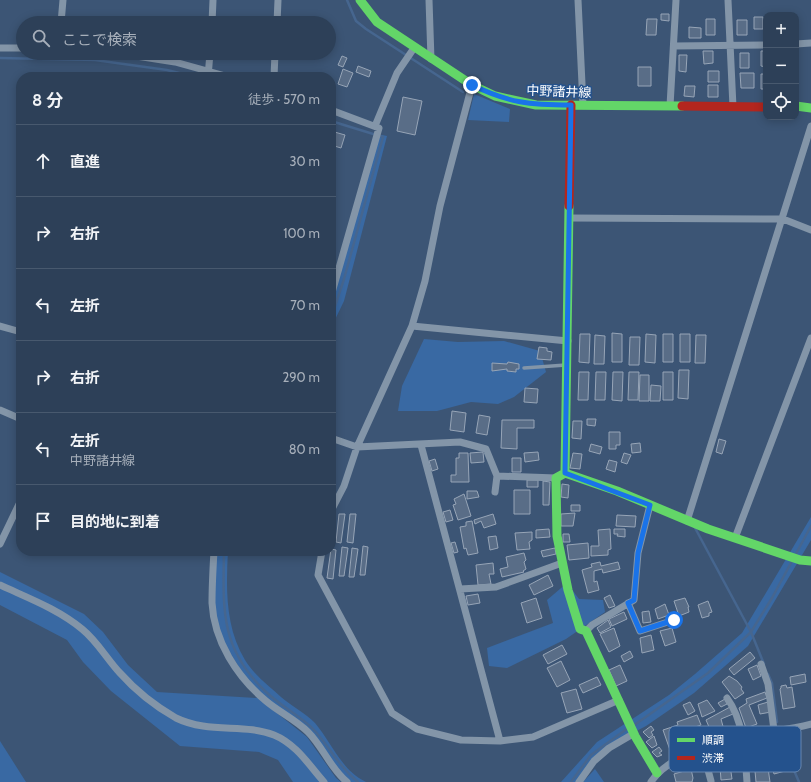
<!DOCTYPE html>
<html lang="ja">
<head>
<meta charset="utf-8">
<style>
	body { margin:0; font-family:Cabin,"Noto Sans JP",sans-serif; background:#35475e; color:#f1f3f6 }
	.controls { position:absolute; right:12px; top:12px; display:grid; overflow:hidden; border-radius:8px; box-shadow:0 2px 10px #0003 }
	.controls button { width:36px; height:36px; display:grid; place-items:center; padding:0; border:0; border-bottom:1px solid #48596e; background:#2d4058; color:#f1f3f6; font:20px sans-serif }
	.stop { position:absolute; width:12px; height:12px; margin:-9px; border:3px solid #1a73e8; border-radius:50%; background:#fff }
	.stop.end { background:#1a73e8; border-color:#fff; box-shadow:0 1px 4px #0008 }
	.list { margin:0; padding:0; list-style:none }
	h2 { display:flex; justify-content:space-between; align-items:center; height:52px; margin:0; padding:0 16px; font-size:17px }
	h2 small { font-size:13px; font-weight:400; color:#a7afba }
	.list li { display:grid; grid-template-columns:26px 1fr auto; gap:12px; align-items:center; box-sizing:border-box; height:72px; padding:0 16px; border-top:1px solid #48596e }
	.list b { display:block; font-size:15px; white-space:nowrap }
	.list p { margin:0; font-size:13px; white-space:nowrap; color:#a7afba }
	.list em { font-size:13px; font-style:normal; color:#a7afba }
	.icon { flex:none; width:22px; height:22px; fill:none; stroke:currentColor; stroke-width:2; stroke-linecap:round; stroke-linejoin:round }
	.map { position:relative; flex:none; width:811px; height:782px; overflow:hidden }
	.search { position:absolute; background:#2d4058; box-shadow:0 2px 10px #0003; left:16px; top:16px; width:320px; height:44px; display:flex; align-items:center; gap:10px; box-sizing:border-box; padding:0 14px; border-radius:22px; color:#a7afba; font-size:15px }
	.panel { position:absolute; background:#2d4058; box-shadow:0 2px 10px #0003; left:16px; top:72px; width:320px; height:484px; border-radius:16px }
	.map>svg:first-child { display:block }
	.green { fill:#3969a3 }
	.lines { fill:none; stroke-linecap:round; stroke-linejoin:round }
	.stream { stroke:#46668f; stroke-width:2.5 }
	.building { fill:#596d87; stroke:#97a5b7 }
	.lane { stroke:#8395a8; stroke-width:3.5 }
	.street { stroke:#8395a8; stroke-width:7 }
	.fast { stroke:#63d668; stroke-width:9 }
	.jam { stroke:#b3261e; stroke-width:9 }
	.route { stroke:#1a73e8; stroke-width:5 }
	.labels { text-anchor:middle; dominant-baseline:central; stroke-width:3; stroke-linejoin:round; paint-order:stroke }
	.street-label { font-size:13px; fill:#fff; stroke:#24528d }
	.key { fill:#24528d; stroke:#6686af; stroke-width:1 }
	.key-label { font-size:11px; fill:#fff }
</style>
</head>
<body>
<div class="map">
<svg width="811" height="782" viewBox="0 0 811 782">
	<rect width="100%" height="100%" fill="#3c5575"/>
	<path class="green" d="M474,94L510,109L509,122L468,120Z
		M377,134L387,136L344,301L331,328V301Z
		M424,339L458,342L504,341L540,351L546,372L514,397L498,404L471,402L437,411H398L402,386Z
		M811,517V540L748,646L694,693L646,726L608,746L579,782H561L597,742L669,695L695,674L742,633Z
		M215,551H228C226,588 225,627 245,660C254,675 269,686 281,697C291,706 307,714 315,723C332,743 341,770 366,782H348L317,744L248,681L217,633L213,608Z
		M0,572L84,614L103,632L128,665L157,692L258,698L307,737L336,778L341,782H293L278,760L259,752L180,746L111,691L83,662L67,640L0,605Z
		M567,583L579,599L603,600L605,612L566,639L507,668L489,666L487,648L553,623L547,600Z
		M0,741L26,782H0Z
		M595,769L604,782H583Z"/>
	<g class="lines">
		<path class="stream" d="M347,0L356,21L366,29L463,92
			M0,58L95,60L167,70L195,77
			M331,121L383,137L344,279L331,318
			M694,526L751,632L764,664
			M224,551C223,609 220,648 265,691C280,706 301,716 315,731C330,748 340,768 358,782
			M768,674L772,683L777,722
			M633,726L708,673L751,632L772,598L811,526
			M778,733L799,782
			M571,782L591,755L628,728"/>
	</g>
	<path class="building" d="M661,14H669V21L661,20Z
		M754,17H763V29H754Z
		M647,19H657L656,35H646Z
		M706,19H715V35H706Z
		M737,20H747V35H737Z
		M689,27L701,28V38H689Z
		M703,51H713V63L704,64Z
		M761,51H766V67L761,66Z
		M740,53H749V68H740Z
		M679,55H687L686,72L679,71Z
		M342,56L347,58L343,67L338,65Z
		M358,66L371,71L369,77L356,72Z
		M638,67H651V86H638Z
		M343,69L353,73L347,87L338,84Z
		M708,71H719V82H708Z
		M740,73H754V88H741Z
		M761,74H766V89H761Z
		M708,85H718V97H708Z
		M685,86H695L694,97L684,96Z
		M403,97L422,101L415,135L397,131Z
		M331,131L345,135L341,148L331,145Z
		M612,333L622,334V362H612Z
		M580,334H590L589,363L579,362Z
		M646,334L656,335L655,363L645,362Z
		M663,334H673V362H663Z
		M680,334H690V362H680Z
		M595,335L605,336L604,364H594Z
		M696,335H706L705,363H695Z
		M630,337H640L639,365H629Z
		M539,347L547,348V351L552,352L551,360L537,359Z
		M508,362L519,364V369H516V372L507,371V369L492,371V363L507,364Z
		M679,370H689L688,399L678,398Z
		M579,372H589L588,400H578Z
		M596,372H606L605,400H595Z
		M613,372H623L622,401L612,400Z
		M629,372H639L638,400H628Z
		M663,372H673V400H663Z
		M640,375H649V401H639Z
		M651,385L661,386L660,401H650Z
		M525,388L538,389L537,403L524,402Z
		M452,411L466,413L464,432L450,430Z
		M479,415L490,417L487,435L476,433Z
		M587,419H596L595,426L587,425Z
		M502,420H534V428H517V449L501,448Z
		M573,421H582L581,439L572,438Z
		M609,432H620V445H616V449H609Z
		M719,439L726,441L722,454L716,452Z
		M640,443L641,452L632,453L631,444Z
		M591,444L602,447L600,454L589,451Z
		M483,452L484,462L471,463L470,453Z
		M538,452L539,460L525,462L524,453Z
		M459,453H468L469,482H451V475H456V458H459Z
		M573,453L582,454L580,469L570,468Z
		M624,453L631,455L627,464L621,462Z
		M512,458H521V472H512Z
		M435,459L438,469L432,471L429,461Z
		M609,460L617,462L615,472L606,469Z
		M527,480H538V487H527Z
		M543,481L550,482L549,505H543Z
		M562,484L569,485L568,498L561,497Z
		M514,490H530V514H514Z
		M467,491H477L479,497L467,499Z
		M464,494L471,516L458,520L453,505L456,504L454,499Z
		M571,505H580V511H571Z
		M450,510L453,520L446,522L443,512Z
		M575,513L573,526H561V514Z
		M339,514H345L341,543L336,542Z
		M350,514H356L353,543L347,542Z
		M493,514L496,524L484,528L481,521L475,524L474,520Z
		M617,515L636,516L635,527L616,526Z
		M472,521L478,553L468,555L466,548L464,549L460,527L466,526V522Z
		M549,529L550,537L536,538V530Z
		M610,529L611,549L608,550V555L591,556V546H599L598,530Z
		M614,529H625V537L617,536L618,534H614Z
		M532,532V540L529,542L530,549L517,550L515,533Z
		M563,534H569L570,542H563Z
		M496,536L498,548L490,550L488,537Z
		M455,542L458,552L454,553L451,543Z
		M588,543L589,558L569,560L567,545Z
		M363,546L368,547L365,575H360Z
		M342,547L348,548L344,576H339Z
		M352,548L358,549L354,577H349Z
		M555,548L556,554L543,557L541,551Z
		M331,549L336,550L333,579L327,578Z
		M524,553L526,560L524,562L526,569L523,571L524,572L502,577L500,569L508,567L506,557Z
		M600,562L601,566L618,562L620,569L603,573L602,569L594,571V582L597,581L599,590L588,593L582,570L592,567L591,564Z
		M493,563L494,574H489L491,584L478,585L476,565Z
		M548,575L553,586L534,595L529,585Z
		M478,594L480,603L468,605L466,596Z
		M610,595L615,606L609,608L604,598Z
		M536,598L542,618L527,623L521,603Z
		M685,598L689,607H688L689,612L679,616L674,601Z
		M708,601L712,612L709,613V616L702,618L698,605Z
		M665,604L669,615L658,619L655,609Z
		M649,611L651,622L643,623L642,612Z
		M624,612L627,619L612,626L609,619Z
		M608,620L611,627L600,633L597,628Z
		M614,628L620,646L609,652L600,634Z
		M672,628L676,642L665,646L660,631Z
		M651,635L654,650L642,653L640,638Z
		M562,645L567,654L548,664L543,655Z
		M630,651L633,657L624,662L621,656Z
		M750,652L755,658L734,675L729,669Z
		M561,661L570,680L557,687L547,668Z
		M620,665L627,681L616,686L609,670Z
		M757,665L761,676L753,680L748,669Z
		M805,674L806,682L791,685L790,677Z
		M729,676L737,681L742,687L741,689L744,693L735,699L722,682Z
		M597,677L601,685L583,693L579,685Z
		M786,685L787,688L792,687L795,707L783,709L780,689L781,688V686Z
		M576,689L582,709L567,713L561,693Z
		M765,692L767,698L749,705L757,724L746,728L739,708L747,703L746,699Z
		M725,699L727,704L721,707L718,703Z
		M707,700L715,711L702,717L698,704Z
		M690,702L695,711L688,715L683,705Z
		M768,702L771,712L760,714L758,705Z
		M730,707L733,714L721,719L724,730L713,736L706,720Z
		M697,715L701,725L680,732L686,748L671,753L663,730L678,725L677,722Z
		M651,726L654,730L651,732L653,735L649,738L643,732Z
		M654,736L657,745L652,748L646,742Z
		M659,747L662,751L659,753L662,755L657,757L652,752Z
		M783,764L785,771L774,774L772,767Z
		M730,765L732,779L721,780L720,767Z
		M768,768L770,782H756L755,771Z
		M691,769L693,778L692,782H676L674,774Z"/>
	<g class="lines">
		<path class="lane" d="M524,368L566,365"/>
		<path class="street" d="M429,0L431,59
			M578,0L583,105
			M728,0L733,107
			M61,23L63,0
			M212,23L213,0
			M277,23L278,0
			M796,44L811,43
			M674,46L766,45
			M0,48H23
			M117,53L175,62L229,77
			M208,77L210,53
			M274,77L275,53
			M670,106L676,0
			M331,110L379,128L331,296
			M375,126L397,73L414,48
			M569,218L783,219L811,230
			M0,326L21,332
			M412,326L568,341
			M0,410L21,419
			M331,438L357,447L460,442L486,449L497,476L495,492
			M421,445L500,741
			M497,476L556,478
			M331,511L344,486L357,447L412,326L425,281L440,206L472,85
			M687,521L811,126
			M735,538L811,338
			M0,544L21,500
			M214,551C213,568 212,586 212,603C214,641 237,677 266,701C279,712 296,720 308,732C323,747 330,768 347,782
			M322,551L318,575L392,713L417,729L461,740L500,741L533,737L619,700
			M0,585C28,598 58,609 82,629C97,641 107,659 120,673C136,691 155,706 176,718C209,734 244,723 274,735C296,744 309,765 324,782
			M460,589L496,587L562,563
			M628,603L640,631L674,620
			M586,631L592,625L634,600L638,553L650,505
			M761,664L768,684L774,730
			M727,698C744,721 745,755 747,782
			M702,748L711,781
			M579,782L594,761L609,748L633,734
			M651,782C667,757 714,742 742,735C764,730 789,731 811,724"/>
		<path class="fast" d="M360,0L377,22L472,85L495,96L536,105L682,106
			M796,106L811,108
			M565,473L569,206
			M565,473L556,478L557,536L568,590L580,629L586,631L635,736L657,773
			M565,473L617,491L708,529L800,560L811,561"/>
		<path class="jam" d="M682,106L766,107
			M569,206L571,105"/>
	</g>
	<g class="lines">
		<path class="route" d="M472,85C509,103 530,105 571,105L565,473L650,505L638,553L634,600L628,603L640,631L674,620"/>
	</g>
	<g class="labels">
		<g class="street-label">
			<text transform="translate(559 91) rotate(2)">中野諸井線</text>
		</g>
	</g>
	<rect x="669" y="726" width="132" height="46" rx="6" class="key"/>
	<rect x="677" y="738" width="18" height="4" fill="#63d668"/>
	<rect x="677" y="756" width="18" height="4" fill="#b3261e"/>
	<g class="key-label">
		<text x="702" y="744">順調</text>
		<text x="702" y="762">渋滞</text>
	</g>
</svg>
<div class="controls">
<button>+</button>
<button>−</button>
<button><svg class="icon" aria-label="locate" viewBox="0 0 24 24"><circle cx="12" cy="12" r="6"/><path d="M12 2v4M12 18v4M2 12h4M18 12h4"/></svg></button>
</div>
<div class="stop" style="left:674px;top:620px"></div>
<div class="stop end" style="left:472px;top:85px"></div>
<div class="search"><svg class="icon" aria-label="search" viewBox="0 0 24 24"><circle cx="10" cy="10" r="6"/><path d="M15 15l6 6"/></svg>ここで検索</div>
<section class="panel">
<h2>8 分<small>徒歩 · 570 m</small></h2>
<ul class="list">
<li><svg class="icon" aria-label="ahead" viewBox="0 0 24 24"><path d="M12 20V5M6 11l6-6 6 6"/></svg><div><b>直進</b></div><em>30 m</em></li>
<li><svg class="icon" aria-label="right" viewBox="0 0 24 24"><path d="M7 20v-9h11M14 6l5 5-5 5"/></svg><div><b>右折</b></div><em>100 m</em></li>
<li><svg class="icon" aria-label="left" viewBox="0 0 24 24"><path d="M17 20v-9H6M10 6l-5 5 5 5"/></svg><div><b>左折</b></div><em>70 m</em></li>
<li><svg class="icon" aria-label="right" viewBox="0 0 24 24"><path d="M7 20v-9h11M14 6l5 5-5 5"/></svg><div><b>右折</b></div><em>290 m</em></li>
<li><svg class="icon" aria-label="left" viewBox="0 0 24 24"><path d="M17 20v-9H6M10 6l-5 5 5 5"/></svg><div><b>左折</b><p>中野諸井線</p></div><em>80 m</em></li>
<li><svg class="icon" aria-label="arrive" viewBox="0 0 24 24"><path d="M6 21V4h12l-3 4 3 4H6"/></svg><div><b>目的地に到着</b></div></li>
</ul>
</section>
</div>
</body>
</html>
